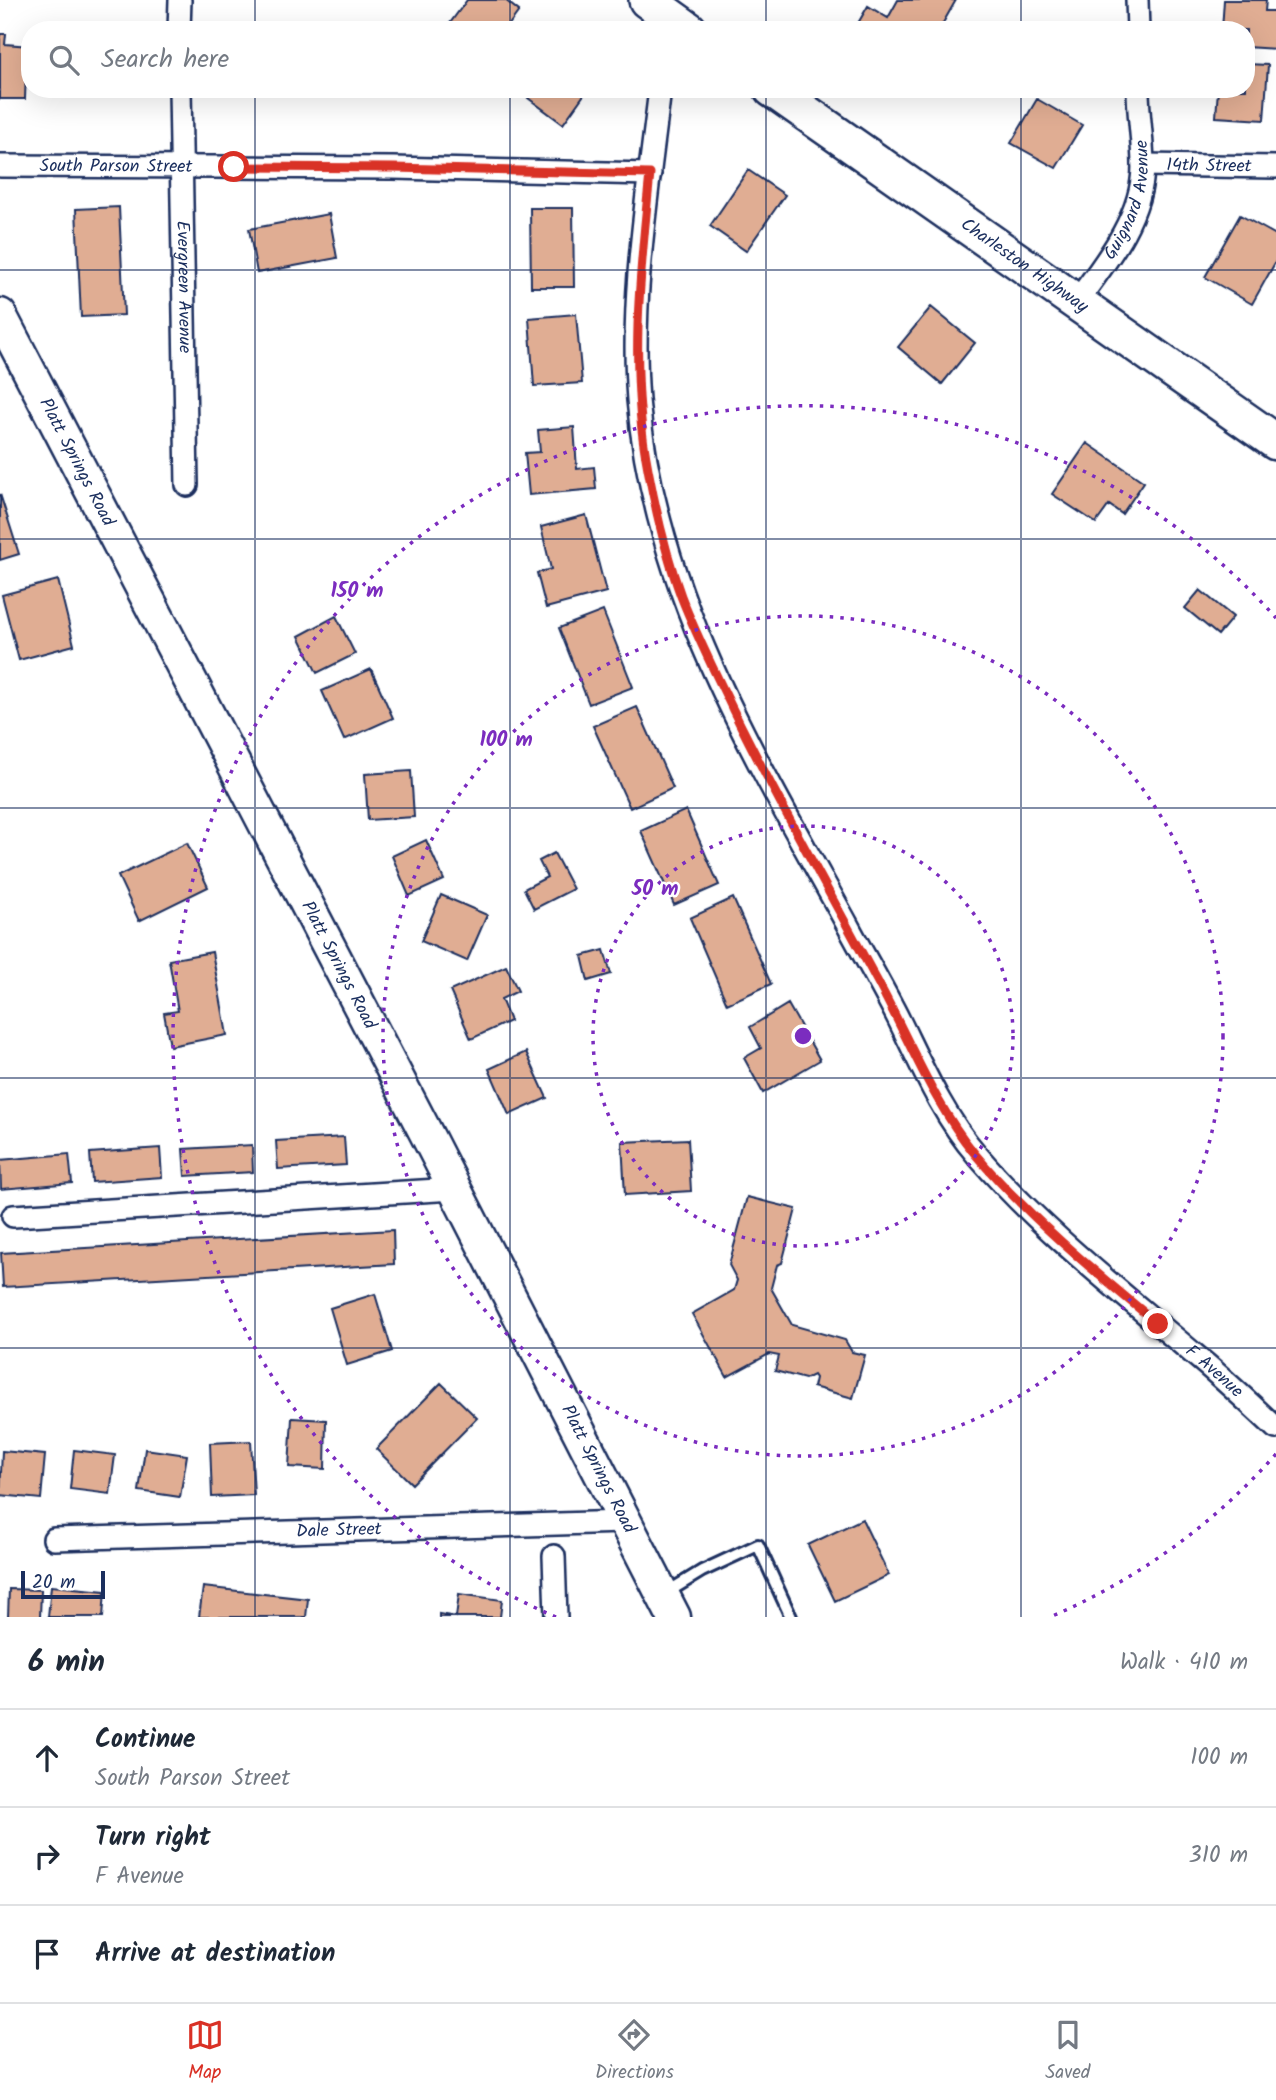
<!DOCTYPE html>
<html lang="en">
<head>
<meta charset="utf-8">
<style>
	body { margin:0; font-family:Kalam,sans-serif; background:#f2f2f3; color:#1f2937 }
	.scale { position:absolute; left:21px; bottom:18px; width:84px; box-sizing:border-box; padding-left:7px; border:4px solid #1b2f5e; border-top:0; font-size:19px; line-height:24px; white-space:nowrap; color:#1b2f5e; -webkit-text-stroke:5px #fff; paint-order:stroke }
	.stop { position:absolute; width:21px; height:21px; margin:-16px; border:5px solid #d93025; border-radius:50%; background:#fff }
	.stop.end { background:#d93025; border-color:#fff; box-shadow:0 2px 7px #0008 }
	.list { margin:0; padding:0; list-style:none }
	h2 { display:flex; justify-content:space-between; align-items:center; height:91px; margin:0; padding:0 28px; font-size:30px }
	h2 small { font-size:23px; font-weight:400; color:#747a83 }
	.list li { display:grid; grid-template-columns:46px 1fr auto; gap:21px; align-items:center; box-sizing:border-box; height:98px; padding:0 28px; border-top:2px solid #e0e1e3 }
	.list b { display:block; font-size:26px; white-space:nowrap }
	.list p { margin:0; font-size:23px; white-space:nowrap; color:#747a83 }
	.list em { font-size:23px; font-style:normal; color:#747a83 }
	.icon { flex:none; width:38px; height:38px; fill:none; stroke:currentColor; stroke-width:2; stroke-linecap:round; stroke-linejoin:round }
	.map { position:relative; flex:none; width:1276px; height:1617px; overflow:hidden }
	.search { position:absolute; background:#fff; box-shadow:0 7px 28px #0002; left:21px; right:21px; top:21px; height:77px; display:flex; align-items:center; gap:18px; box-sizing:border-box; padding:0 24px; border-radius:28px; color:#747a83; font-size:26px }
	.sheet { height:385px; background:#fff }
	nav { display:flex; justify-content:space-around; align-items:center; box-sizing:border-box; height:98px; border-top:2px solid #e0e1e3; background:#fff; font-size:19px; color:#747a83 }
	nav a { display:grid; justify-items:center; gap:4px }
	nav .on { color:#d93025 }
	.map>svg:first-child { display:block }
	.building { fill:#e0ad93; stroke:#1b2f5e; stroke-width:2 }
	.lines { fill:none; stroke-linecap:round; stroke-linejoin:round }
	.service-casing { stroke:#1b2f5e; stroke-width:16 }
	.minor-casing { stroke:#1b2f5e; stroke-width:26 }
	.secondary-casing { stroke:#1b2f5e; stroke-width:37 }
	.primary-casing { stroke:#1b2f5e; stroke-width:40 }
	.service { stroke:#fff; stroke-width:10 }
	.minor { stroke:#fff; stroke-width:21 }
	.secondary { stroke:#fff; stroke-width:32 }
	.primary { stroke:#fff; stroke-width:35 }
	.route { stroke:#d93025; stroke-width:9 }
	.grid { fill:none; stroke:#1b2f5e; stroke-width:2; stroke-opacity:0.55 }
	.ring { fill:none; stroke:#7b2cbf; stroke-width:3.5; stroke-dasharray:3.5 7 }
	.labels { text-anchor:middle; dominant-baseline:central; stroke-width:5; stroke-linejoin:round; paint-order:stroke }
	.street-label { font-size:18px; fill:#1b2f5e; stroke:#fff }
	.centre { fill:#7b2cbf; stroke:#fff; stroke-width:3.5 }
	.ring-label { font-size:21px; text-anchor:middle; font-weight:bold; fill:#7b2cbf; stroke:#fff; stroke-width:5; stroke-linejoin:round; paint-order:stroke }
</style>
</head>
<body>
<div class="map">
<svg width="1276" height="1617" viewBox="0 0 1276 1617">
	<rect width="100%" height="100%" fill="#fff"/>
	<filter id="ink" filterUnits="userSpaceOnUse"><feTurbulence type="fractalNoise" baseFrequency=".0143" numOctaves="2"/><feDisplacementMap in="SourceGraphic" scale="14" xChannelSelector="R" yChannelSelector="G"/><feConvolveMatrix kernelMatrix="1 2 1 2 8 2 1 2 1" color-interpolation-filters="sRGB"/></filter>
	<g filter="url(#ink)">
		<path class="building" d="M467,0H505L519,11L505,30H445Z
			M898,0H956L939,30H854L868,6L888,18Z
			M1224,0H1266L1265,11H1276V49L1246,47V30H1222Z
			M0,34H6L5,44L30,46V71H26L25,99H0Z
			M1246,64L1268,65L1264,120L1216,117L1218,89H1246Z
			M534,89H588L563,124L528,98Z
			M1037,99L1082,125L1056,168L1011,143Z
			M748,170L785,195L746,251L710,226Z
			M119,207L124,315L81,317L76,209Z
			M530,208H573L574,287H531Z
			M329,214L337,258L257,273L249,229Z
			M1240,215L1276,235V261L1252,304L1205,277Z
			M931,307L975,343L942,384L898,347Z
			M576,314L582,383L534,386L529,318Z
			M574,427L577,469L594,467L596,489L529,495L525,453L540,452L538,430Z
			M1087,443L1144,482L1122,514L1109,505L1096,523L1052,494Z
			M0,494L19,554L0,560Z
			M586,515L606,592L546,608L537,573L551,569L541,527Z
			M58,580L74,645L19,660L2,595Z
			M1200,590L1233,617L1218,635L1185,608Z
			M603,611L633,687L589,704L559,628Z
			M336,616L355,654L317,673L299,636Z
			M371,669L393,718L344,740L322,691Z
			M637,707L673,788L630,808L593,726Z
			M411,771L414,817L368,820L365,774Z
			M686,810L719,885L674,905L641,831Z
			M426,840L444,880L409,896L392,856Z
			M187,843L208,887L139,921L118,876Z
			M554,853L573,889L534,909L524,889L547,877L539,861Z
			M441,895L487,915L467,961L421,941Z
			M733,898L771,984L727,1004L690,918Z
			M604,950L611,974L588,981L582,956Z
			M212,952L227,1035L170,1046L164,1013L178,1011L169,960Z
			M506,966L518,991L501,999L510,1021L471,1039L450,991Z
			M788,1004L820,1060L763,1093L744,1058L761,1048L750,1027Z
			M526,1052L547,1098L509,1115L489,1069Z
			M344,1137L346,1165L278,1169L276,1141Z
			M688,1139L691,1191L625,1195L622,1142Z
			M252,1145L253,1172L185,1176L183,1149Z
			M160,1148L162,1177L92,1182L90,1153Z
			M69,1154L72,1183L1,1189L0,1160Z
			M747,1197L796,1209L782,1263L777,1265L771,1288L792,1325L845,1340L852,1352L865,1355L853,1398L813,1387L815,1378L813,1375L805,1379L775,1371L779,1356L769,1354L727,1377L692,1314L734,1290L737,1280L729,1265Z
			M393,1230L394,1264L3,1287L1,1253Z
			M375,1294L392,1351L347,1365L330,1308Z
			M441,1383L477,1418L412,1484L376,1449Z
			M292,1418L326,1420L325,1469L289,1467Z
			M251,1441L254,1495L212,1497L210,1443Z
			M145,1449L187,1455L180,1497L139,1491Z
			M74,1450L115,1455L110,1494L70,1489Z
			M2,1451L45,1455L41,1499L0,1495Z
			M862,1519L889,1575L835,1601L808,1545Z
			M51,1586L105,1591L103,1617H48Z
			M203,1587L308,1599L306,1617H199Z
			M9,1589L41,1590L40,1617H8Z
			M459,1594L502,1600L500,1617H439V1614L456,1617Z"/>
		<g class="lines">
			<g class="service-casing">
				<path id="service" d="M666,1593L702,1571L758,1545L791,1617"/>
			</g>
			<g class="minor-casing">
				<g id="minor">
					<path d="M1137,0L1138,30"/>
					<path d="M179,30L180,0"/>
					<path id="s1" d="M180,89L187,485"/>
					<path id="s2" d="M660,89C648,191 630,297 638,400C655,594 755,757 847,924C864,956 883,988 899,1020C922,1067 943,1116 977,1155C1041,1230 1120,1291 1195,1355C1223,1378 1249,1403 1276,1428"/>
					<path id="s3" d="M1143,165L1276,167"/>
					<path id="s4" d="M0,166L393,168L650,174"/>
					<path id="s5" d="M1077,301C1106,262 1143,216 1143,166C1143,140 1138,115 1138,89"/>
					<path d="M13,1216L454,1189"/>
					<path id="s6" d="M54,1539L624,1522"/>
					<path d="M554,1556L556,1617"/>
				</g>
			</g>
			<g class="secondary-casing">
				<g id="secondary">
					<path id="s7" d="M0,315L428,1137L674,1617"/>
				</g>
			</g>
			<g class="primary-casing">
				<g id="primary">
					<path d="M647,0L689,30"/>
					<path id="s8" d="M772,89L1276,442"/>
				</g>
			</g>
			<use href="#service" class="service"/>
			<use href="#minor" class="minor"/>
			<use href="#secondary" class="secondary"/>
			<use href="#primary" class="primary"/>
		</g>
	</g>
	<g class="lines" filter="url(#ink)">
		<path class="route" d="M234,167L393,168L650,174C640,272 629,370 648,469C656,512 666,555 681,596C696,635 715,672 733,710C777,800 827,888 875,977C908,1036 932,1102 975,1154C1027,1216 1096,1273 1158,1324"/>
	</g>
	<path class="grid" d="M255,0V30M510,0V30M766,0V30M1021,0V30M255,89V1617M510,89V1617M766,89V1617M1021,89V1617M0,270H1276M0,539H1276M0,808H1276M0,1078H1276M0,1348H1276"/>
	<g class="ring">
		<circle cx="803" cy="1036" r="210"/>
		<circle cx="803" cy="1036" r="420"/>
		<path d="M1276 1454A631 631 0 0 1 1050 1617M556 1617A631 631 0 1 1 1276 618"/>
	</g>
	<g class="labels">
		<g class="street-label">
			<text stroke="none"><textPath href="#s4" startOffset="116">South Parson Street</textPath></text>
			<text stroke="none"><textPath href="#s3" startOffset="66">14th Street</textPath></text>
			<text stroke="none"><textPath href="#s5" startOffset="116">Guignard Avenue</textPath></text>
			<text stroke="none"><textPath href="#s8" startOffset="308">Charleston Highway</textPath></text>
			<text stroke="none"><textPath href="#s1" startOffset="198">Evergreen Avenue</textPath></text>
			<text stroke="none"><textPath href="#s7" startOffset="166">Platt Springs Road</textPath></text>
			<text stroke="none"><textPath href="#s7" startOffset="733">Platt Springs Road</textPath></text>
			<text stroke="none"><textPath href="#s2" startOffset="1468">F Avenue</textPath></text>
			<text stroke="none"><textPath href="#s7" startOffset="1300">Platt Springs Road</textPath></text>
			<text stroke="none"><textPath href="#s6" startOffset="285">Dale Street</textPath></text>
		</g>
	</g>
	<circle cx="803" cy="1036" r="10" class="centre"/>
	<g class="ring-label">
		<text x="357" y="597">150 m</text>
		<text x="506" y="746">100 m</text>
		<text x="655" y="895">50 m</text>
	</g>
</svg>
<div class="scale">20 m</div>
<div class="stop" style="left:234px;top:167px"></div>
<div class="stop end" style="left:1158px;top:1324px"></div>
<div class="search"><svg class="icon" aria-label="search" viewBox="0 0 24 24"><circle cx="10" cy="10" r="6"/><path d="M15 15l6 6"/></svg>Search here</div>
</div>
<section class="sheet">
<h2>6 min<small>Walk · 410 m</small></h2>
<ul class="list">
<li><svg class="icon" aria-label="ahead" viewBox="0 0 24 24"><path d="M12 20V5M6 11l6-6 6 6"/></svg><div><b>Continue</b><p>South Parson Street</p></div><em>100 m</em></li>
<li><svg class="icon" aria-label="right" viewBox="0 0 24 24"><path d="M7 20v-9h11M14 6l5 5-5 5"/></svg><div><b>Turn right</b><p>F Avenue</p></div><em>310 m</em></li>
<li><svg class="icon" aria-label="arrive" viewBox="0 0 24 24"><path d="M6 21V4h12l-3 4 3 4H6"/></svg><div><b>Arrive at destination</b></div></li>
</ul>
</section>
<nav>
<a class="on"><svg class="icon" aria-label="map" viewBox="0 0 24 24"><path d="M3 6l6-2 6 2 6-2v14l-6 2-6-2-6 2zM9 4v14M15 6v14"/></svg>Map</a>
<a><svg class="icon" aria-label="directions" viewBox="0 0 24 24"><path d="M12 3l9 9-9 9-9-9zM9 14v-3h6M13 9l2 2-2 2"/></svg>Directions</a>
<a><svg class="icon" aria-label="saved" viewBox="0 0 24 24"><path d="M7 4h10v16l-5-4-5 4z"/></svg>Saved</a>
</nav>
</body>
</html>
